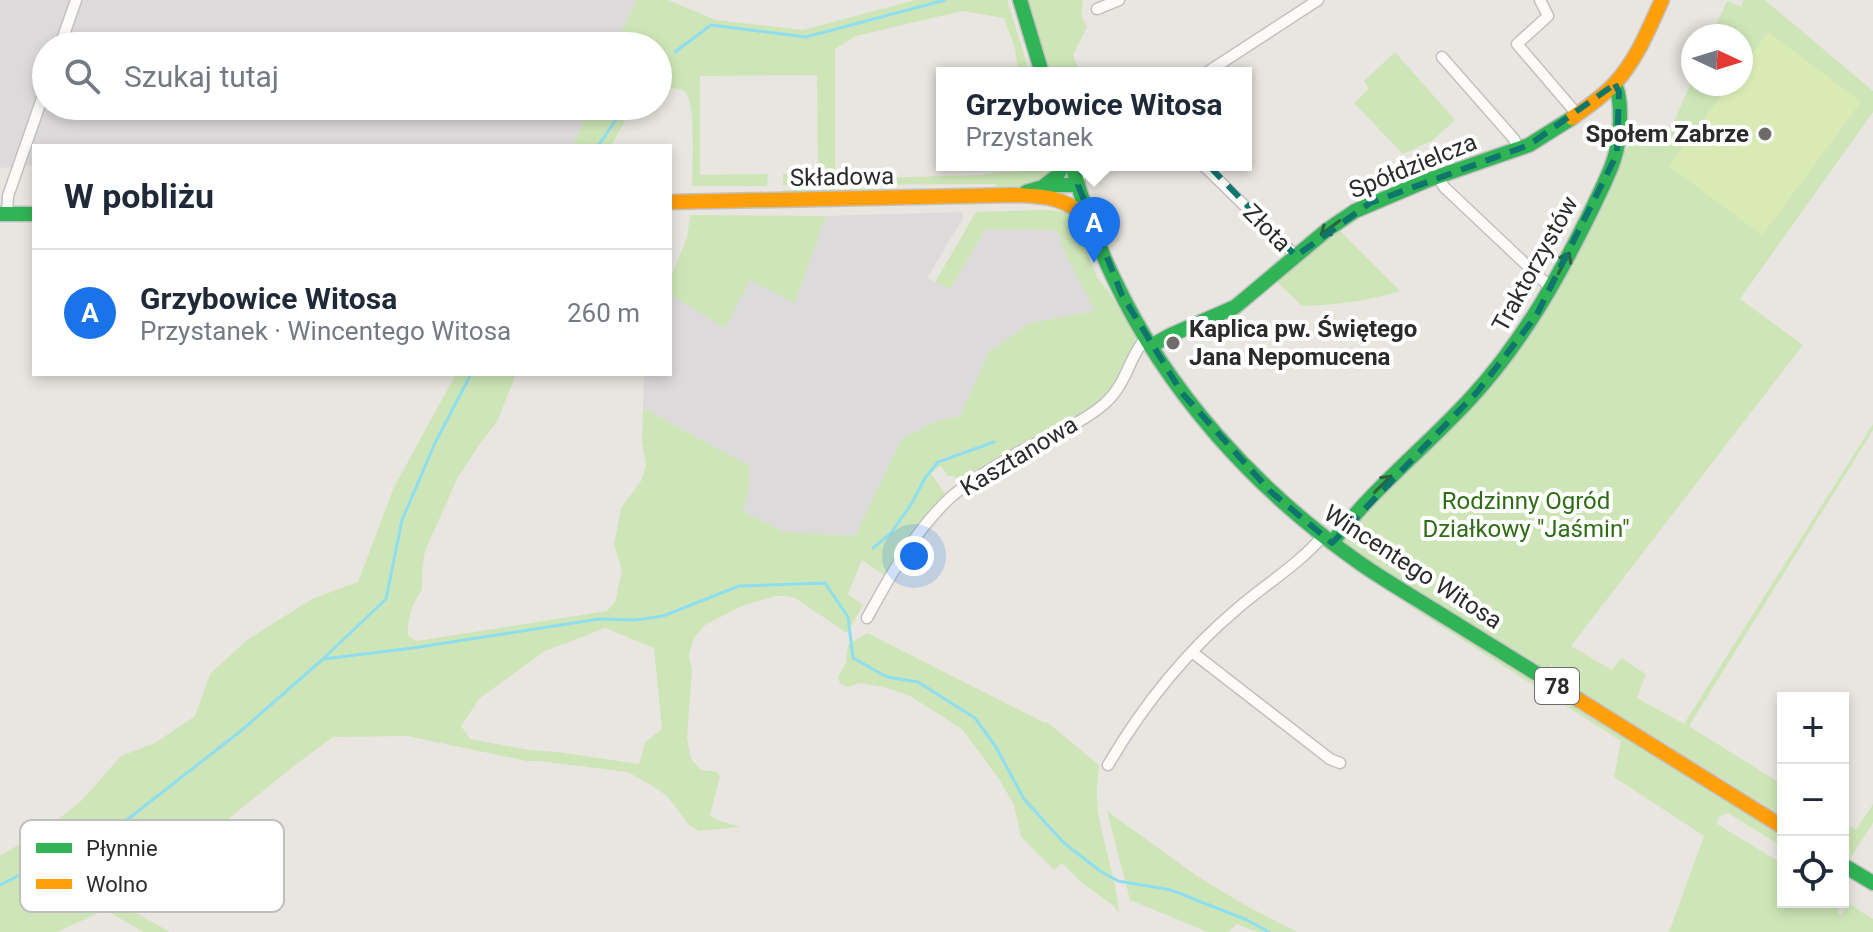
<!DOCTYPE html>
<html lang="pl">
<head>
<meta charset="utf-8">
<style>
	body { margin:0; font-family:Roboto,sans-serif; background:#f2f2f3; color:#1f2937 }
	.controls { position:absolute; right:24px; bottom:24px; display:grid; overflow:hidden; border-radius:0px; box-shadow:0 4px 12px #0003 }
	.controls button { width:72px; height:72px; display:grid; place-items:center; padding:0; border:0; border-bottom:2px solid #e0e1e3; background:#fff; color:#1f2937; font:40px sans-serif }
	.compass { position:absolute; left:1681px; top:24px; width:72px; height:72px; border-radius:50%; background:#fff; box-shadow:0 4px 12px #0003; rotate:94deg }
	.you { position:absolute; left:914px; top:556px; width:28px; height:28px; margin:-20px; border:6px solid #fff; border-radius:50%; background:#1a73e8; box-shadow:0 0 0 12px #1a73e833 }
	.badge { display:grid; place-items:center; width:52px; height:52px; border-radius:50%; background:#1a73e8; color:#fff; font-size:26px; font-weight:700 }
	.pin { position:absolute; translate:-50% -66px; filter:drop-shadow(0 2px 4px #0008) }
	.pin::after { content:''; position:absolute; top:42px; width:28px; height:24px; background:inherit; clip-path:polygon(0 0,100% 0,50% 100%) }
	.popup { position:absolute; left:936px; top:67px; width:316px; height:104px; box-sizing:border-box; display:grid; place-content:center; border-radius:0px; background:#fff; filter:drop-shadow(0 2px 6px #0005); font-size:26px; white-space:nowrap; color:#747a83 }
	.popup b { font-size:30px; color:#1f2937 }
	.popup::after { content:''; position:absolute; left:50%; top:100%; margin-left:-16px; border:16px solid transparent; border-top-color:#fff }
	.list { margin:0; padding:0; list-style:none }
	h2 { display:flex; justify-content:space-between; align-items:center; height:104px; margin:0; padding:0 32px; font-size:34px }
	h2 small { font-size:26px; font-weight:400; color:#747a83 }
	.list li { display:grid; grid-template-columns:52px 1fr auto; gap:24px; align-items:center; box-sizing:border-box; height:128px; padding:0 32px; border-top:2px solid #e0e1e3 }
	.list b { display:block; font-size:30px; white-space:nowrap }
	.list p { margin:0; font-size:26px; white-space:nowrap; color:#747a83 }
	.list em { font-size:26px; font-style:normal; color:#747a83 }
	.icon { flex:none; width:44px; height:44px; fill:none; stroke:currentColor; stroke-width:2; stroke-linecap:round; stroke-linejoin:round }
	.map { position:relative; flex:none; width:1873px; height:932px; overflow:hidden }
	.search { position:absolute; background:#fff; box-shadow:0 4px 12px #0003; left:32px; top:32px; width:640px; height:88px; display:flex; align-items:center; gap:20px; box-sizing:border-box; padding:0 28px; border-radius:44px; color:#747a83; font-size:30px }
	.panel { position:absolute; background:#fff; box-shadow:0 4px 12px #0003; left:32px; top:144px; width:640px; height:232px; border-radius:0px }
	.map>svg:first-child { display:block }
	.industrial { fill:#dddadc }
	.green { fill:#cee6b7; fill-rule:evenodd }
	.pitch { fill:#daeab5 }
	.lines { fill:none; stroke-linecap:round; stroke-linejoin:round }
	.stream { stroke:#8fdeef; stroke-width:3 }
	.street-casing { stroke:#c2c1c2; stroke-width:13 }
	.fast-casing { stroke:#c2c1c2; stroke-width:17 }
	.slow-casing { stroke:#c2c1c2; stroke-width:17 }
	.street { stroke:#fcfbfa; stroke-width:10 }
	.fast { stroke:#30b455; stroke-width:14 }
	.slow { stroke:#ff9f0a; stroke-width:14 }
	.oneway { stroke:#2d623c }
	.marked { fill:none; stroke:#0f766e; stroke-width:6; stroke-dasharray:16 10; stroke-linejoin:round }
	.poi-dot { fill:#6e6c6a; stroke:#fff; stroke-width:3 }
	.labels { text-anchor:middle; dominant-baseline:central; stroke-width:8; stroke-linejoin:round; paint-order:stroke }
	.shield { fill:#fff; stroke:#6b6b6b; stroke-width:2 }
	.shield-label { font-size:22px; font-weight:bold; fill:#2b2b2b }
	.poi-label { font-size:24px; font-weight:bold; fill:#2b2b2b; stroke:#fff; text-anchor:end }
	.street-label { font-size:24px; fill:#2b2b2b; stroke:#fff }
	.park-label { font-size:24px; fill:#2f6c16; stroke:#fff }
	.key { fill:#fff; stroke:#bfbfbf; stroke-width:2 }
	.key-label { font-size:22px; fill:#2b2b2b }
</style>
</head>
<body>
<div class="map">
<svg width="1873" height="932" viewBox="0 0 1873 932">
	<rect width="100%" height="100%" fill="#e9e5e0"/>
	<path class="industrial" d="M0,0H70L54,46H46V68L12,167L0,168Z
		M80,0H636L616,46H64Z
		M46,98V106H590L573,146H34V165L27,166L28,149Z
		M963,212V218L927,278L950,289L986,229L1054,230L1059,233L1065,253L1096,311L1030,323L989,352L960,416L936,421L902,438L855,536L784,532L743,511L749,490L750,466L643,408L644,374H670V294L725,327L750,280L795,303L826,216Z"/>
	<path class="green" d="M636,0H668L716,20L803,30L915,0H1007L1030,73H1020L1017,64L1015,48L1004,18L962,11L856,36L835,49V179L981,175L999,172L1022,171L1030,165H1059L1049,178L1022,187L1000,191L785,193L782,190L982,188L995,187L996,184L783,185V174L818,173L817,75L700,76V175L768,174L767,186H692C692,169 697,99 684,91C677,87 665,88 658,87V46H616Z
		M1025,0H1083L1081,15L1087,27L1073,55L1080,73H1047Z
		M1743,0H1765L1873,91V112L1740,299L1803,345L1571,646L1612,670L1621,658L1646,674L1637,698L1684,724L1873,424V430L1689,726L1783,785V816L1562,680L1553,669L1552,664L1548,668L1549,672L1342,545L1340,537L1346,539L1351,527L1368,507L1471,406L1598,206L1638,125L1668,135L1693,78V84H1741V36H1711L1727,1L1742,7Z
		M1395,52L1455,120L1433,140L1403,154L1354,103L1369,89L1364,81Z
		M590,106H633L611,146H573Z
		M1045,210L1071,212L1080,220L1081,239L1098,279L1108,290L1136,337L1131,355L1113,391L1095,407L994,461L960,485L954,476H948L941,466L931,473L947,497L919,529L884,575L862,560L848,594L863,605L847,633L795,598L787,596H776L742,606L705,625L694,638L689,654L692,670L687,738L691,759L701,770L717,772L720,776L710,815L715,819L740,827L699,831L689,825L667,796L656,788L628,772L539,761H527L407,736L333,737L295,765L185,854L134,886L116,902L170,932H144L105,910L57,932H0V856L54,823L82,800L121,756L155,743L195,716L210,674L247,640L312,599L358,582L394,487L456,374H516L497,422L481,442L458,477L425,551L422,573V589L412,607L408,625V636L417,641L607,611L615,602L622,570L614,544L621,508L641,481L646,466L642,441L643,408L750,466L749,490L743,511L784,532L855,536L902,438L937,421L960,416L989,352L1030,323L1095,311L1065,253L1059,233L1054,230L986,229L950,289L935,282L976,212ZM605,628L654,648L662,729L645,742L639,764L557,752L529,750L470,739L461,726L480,698L545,651Z
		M690,215L826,216L795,303L750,280L725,328L670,294V279L687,238Z
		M1337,228L1400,291C1367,301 1336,305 1302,306L1275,280Z
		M1325,546L1783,834V847L1728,813L1718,817L1717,824L1783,864V902H1839L1838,913L1841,915L1848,903L1873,919V932H1669L1704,836L1614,777L1621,741L1414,609Z
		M867,633L1045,723L1047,722L1099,765C1097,781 1096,795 1098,811C1103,845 1116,878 1119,913L1114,906L1082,883L1062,863L1054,870L1021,837L1014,805L999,779L962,729L910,696L884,687L859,683L849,687L840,684L838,677L846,663L848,645Z
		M1873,804V823L1849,860L1843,853V822L1856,830Z
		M1107,811L1197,876L1245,905L1297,932H1257L1237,924L1228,932H1208L1130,900Z"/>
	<path class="pitch" d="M1768,32L1861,102L1762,235L1669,166L1730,84H1741V69Z"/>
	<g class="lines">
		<path class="stream" d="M675,52L711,25L806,37L945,0
			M598,146L625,106
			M873,548L891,533L912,503L925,478L938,462L994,442
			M324,658L386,599L402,520L435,443L471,374
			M0,885L20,875L96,844L242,730L323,659L413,648L599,619L636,620L663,616L739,586L825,583L848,617L853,658L887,677L918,682L975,718L996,747L1024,799L1064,843L1100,871L1118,881L1171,890L1247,920L1269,932"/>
		<g class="street-casing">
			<path id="street" d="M1540,0L1548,16L1517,44L1577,114
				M1097,9L1119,0
				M60,46L76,0
				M1442,57L1514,139L1519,149
				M1206,73L1318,0
				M1203,165L1296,256
				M1438,177L1444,187L1551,288
				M1078,183L1084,165
				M7,214L8,196L46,87
				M867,618C890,576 915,530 951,497C969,481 992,468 1012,456C1041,439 1078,426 1103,405C1128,384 1128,357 1146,338
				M1192,652L1330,759L1340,763
				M1108,765C1142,707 1187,651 1238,608C1266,584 1299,564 1323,536"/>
		</g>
		<g class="fast-casing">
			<path id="fast" d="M1020,0L1042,73
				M1072,165C1083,204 1096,242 1114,279C1167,392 1255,489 1357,561C1382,579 1409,594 1434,610C1482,640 1530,670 1579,700
				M1045,185L1057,176L1063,165
				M1026,192L1050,185H1078
				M0,214H34
				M1151,346L1171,335L1235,307L1327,230L1355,211L1428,180L1529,145L1572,118
				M1332,543C1372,489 1425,448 1470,399C1523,342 1560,275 1594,205C1608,175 1620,155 1620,120C1620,107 1620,96 1615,84
				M1843,865L1873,883"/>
		</g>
		<g class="slow-casing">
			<path id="slow" d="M1572,118C1587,107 1604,96 1616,82C1637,59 1649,28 1662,0
				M670,202L1014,195C1046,196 1064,197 1089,219
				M1579,700L1783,827"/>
		</g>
		<use href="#street" class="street"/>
		<use href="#fast" class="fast"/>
		<use href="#slow" class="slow"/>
	</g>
	<defs><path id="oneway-shaft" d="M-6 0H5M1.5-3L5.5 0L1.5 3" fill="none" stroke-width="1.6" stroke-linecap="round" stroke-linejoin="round" transform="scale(2)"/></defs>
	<g class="oneway">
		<use href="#oneway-shaft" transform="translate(1330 228) rotate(143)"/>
		<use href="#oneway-shaft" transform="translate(1564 263) rotate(-62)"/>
		<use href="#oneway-shaft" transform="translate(1383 484) rotate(-45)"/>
	</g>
	<path class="marked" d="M1615,84L1619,92L1617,154L1536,316L1478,391L1332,543L1270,491L1182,393L1122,295L1078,185L1087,160L1153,108L1296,256L1370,203L1529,145Z"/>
	<g class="poi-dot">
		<circle cx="1765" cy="134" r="8"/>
		<circle cx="1173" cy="343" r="8"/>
	</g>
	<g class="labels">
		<rect class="shield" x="1535" y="668" width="44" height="36" rx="6"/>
		<g class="shield-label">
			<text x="1557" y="686">78</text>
		</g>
		<g class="poi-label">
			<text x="1749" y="134">Społem Zabrze</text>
			<text x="1189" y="329" text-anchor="start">Kaplica pw. Świętego<tspan x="1189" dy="28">Jana Nepomucena</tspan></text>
		</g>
		<g class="street-label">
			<text transform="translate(1413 166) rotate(-22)">Spółdzielcza</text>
			<text transform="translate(842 177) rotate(-1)">Składowa</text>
			<text transform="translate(1267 228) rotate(45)">Złota</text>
			<text transform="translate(1535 264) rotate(-61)">Traktorzystów</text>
			<text transform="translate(1019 456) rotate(-31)">Kasztanowa</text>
			<text transform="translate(1413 567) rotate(33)">Wincentego Witosa</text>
		</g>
		<g class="park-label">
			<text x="1526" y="501">Rodzinny Ogród<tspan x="1526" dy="28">Działkowy "Jaśmin"</tspan></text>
		</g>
	</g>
	<rect x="20" y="820" width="264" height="92" rx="12" class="key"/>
	<rect x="36" y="843" width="36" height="10" fill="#30b455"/>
	<rect x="36" y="879" width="36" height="10" fill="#ff9f0a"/>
	<g class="key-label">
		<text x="86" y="856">Płynnie</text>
		<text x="86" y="892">Wolno</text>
	</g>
</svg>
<div class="controls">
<button>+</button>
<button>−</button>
<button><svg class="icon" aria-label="locate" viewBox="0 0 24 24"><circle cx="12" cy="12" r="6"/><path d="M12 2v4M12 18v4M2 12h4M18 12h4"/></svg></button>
</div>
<svg class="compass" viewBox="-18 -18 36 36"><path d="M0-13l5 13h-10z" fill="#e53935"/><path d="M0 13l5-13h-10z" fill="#747a83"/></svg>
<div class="you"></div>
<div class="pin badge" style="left:1094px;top:263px">A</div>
<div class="popup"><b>Grzybowice Witosa</b>Przystanek</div>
<div class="search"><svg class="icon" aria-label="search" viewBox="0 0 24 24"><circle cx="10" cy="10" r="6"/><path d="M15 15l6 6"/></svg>Szukaj tutaj</div>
<section class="panel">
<h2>W pobliżu<small></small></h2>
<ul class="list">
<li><span class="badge">A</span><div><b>Grzybowice Witosa</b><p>Przystanek · Wincentego Witosa</p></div><em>260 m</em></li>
</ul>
</section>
</div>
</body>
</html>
